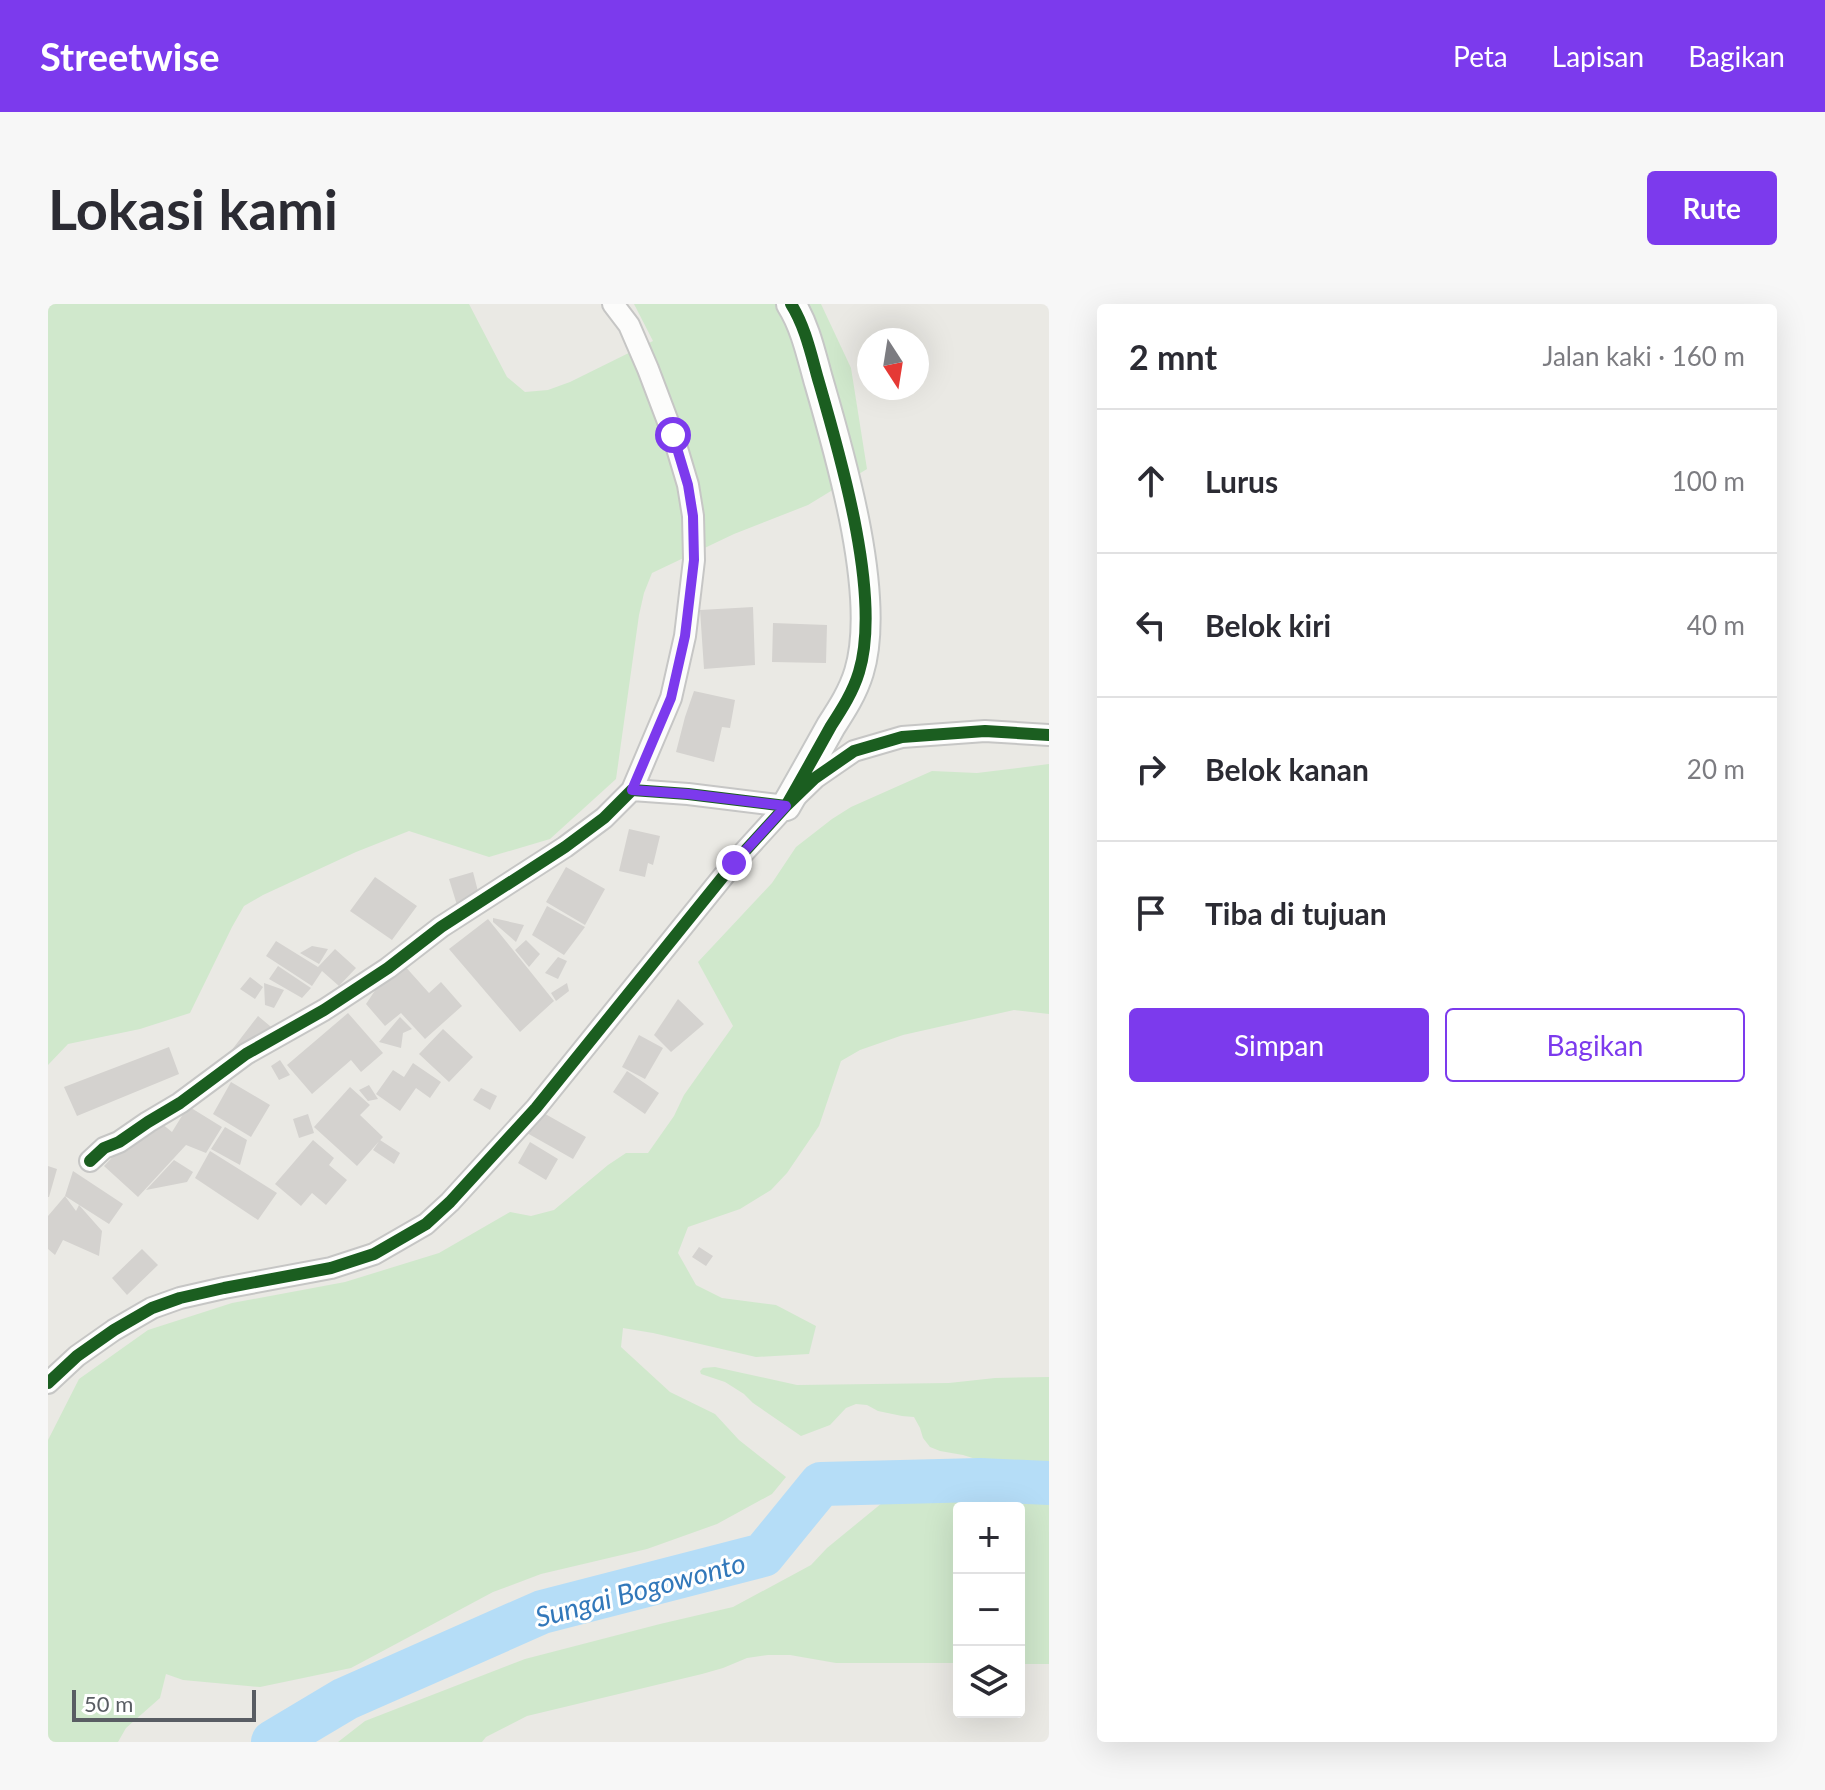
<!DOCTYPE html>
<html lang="id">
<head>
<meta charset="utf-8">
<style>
	body { margin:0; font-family:Lato,sans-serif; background:#f7f7f7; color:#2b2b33 }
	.controls { position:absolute; right:24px; bottom:24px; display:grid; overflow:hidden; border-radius:8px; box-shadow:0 8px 32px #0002 }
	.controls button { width:72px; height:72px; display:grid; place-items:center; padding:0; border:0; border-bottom:2px solid #e1e1e2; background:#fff; color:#2b2b33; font:40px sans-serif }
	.compass { position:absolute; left:809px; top:24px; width:72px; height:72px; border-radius:50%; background:#fff; box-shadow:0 8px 32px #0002; rotate:168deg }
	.scale { position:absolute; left:24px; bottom:20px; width:184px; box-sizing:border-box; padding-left:8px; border:4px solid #595d63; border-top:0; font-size:22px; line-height:28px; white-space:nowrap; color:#595d63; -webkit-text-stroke:6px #fff; paint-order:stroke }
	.stop { position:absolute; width:24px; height:24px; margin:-18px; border:6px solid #7c3aed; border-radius:50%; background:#fff }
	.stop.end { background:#7c3aed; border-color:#fff; box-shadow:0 2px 8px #0008 }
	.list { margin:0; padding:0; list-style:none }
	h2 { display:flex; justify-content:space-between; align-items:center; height:104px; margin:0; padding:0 32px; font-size:34px }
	h2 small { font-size:26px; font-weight:400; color:#7c7c81 }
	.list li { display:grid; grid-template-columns:52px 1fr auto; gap:24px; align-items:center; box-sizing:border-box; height:144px; padding:0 32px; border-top:2px solid #e1e1e2 }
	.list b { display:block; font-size:30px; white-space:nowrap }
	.list em { font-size:26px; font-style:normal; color:#7c7c81 }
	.actions { display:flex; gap:16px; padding:24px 32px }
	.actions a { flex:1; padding:18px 0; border:2px solid #7c3aed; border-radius:8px; text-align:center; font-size:28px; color:#7c3aed }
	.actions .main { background:#7c3aed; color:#fff }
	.icon { flex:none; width:44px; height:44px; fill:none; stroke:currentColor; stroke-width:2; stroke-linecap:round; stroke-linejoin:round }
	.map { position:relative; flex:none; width:1001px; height:1438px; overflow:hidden; border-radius:8px }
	header { display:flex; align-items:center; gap:48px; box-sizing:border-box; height:112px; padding:0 40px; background:#7c3aed; color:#fff }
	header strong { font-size:38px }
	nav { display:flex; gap:44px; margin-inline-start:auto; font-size:28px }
	.intro { display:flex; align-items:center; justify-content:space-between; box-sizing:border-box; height:192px; padding:0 48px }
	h1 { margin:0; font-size:56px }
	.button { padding:20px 36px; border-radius:8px; background:#7c3aed; color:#fff; font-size:28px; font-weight:700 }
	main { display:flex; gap:48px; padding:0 48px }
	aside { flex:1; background:#fff; border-radius:8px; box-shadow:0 8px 32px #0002 }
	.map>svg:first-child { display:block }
	.green { fill:#d0e8cc }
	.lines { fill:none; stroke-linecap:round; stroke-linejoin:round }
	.river { stroke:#b5ddf7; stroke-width:44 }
	.building { fill:#d4d2cf }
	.street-casing { stroke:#c6c6c5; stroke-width:24 }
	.secondary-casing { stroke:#c6c7c6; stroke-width:32 }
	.street { stroke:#fcfcfb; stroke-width:20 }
	.secondary { stroke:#fcfcfb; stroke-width:28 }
	.cycleway-casing { stroke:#fff; stroke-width:17 }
	.cycleway { stroke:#1b5e20; stroke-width:12 }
	.route { stroke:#7c3aed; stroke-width:10 }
	.labels { text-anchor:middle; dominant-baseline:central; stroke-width:6; stroke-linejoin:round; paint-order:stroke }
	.water-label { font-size:28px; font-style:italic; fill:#3278ba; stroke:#fff }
</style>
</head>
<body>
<header>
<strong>Streetwise</strong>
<nav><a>Peta</a><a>Lapisan</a><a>Bagikan</a></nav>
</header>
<div class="intro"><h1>Lokasi kami</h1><a class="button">Rute</a></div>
<main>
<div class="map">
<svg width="1001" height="1438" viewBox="0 0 1001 1438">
	<rect width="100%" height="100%" fill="#eae9e4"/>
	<path class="green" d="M0,0H421L459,73L477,88L500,86L522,78L605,37L586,0H773L803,64L819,165L760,201L686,230L604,269L596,289L591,311L568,475L502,535L441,553L361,527L308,548L215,591L196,602L184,623L142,709L92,725L20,740L0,761Z
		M1001,460V710L966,706L855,731L812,746L793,757L771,822L739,869L723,886L692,905L640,923L630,949L648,981L674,994L728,1001L768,1022L761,1050L708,1053L605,1029L575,1024L573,1043L622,1088L667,1110L691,1136L738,1173L724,1190L669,1220L599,1245L493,1270L445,1288L303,1364L212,1383L135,1376L118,1370L112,1394L78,1424L70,1438H0V1136L31,1075L100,1026L184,999L297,978L391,949L462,908L483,912L506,906L560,861L578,849H600L626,812L636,791L685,722L650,658L724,579L748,543L784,515L803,503L884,467L929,469Z
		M667,1063L749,1081L901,1079L947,1074L1001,1073V1168H970L915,1151L892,1147L882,1143L875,1134L872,1124L866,1113L854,1112L830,1107L819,1101L808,1100L798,1104L782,1121L753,1132L705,1099L696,1090L677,1078L653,1070L652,1067L655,1064Z
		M913,1191L974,1194L1001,1200V1360H971V1204H911V1359H788L742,1351H720L699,1354L675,1364L654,1370L479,1412L438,1433L434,1438H290L317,1417L477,1355L612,1320L685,1303L763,1261L779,1244L834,1199Z"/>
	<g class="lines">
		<path class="river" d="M225,1438L297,1395L494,1308L715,1251L773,1180L932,1176L1001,1179"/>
	</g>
	<path class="building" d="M705,303L707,361L656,365L652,306Z
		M725,319L779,321L778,359L724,358Z
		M646,387L687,396L682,424L674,423L666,458L628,448L637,413Z
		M581,525L612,532L605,561L600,559L597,573L571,567Z
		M518,563L557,585L537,621L498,598Z
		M425,568L432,595L409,601L401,575Z
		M327,573L369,602L344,636L302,607Z
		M499,602L537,623L516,651L484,631Z
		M445,614L476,621L468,638L445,618Z
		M440,615L506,697L472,728L401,645Z
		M478,636L492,650L481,663L467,646Z
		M228,637L270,663L287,645L308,664L291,682L274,667L264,682L218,652Z
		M264,642L280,645L271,660L252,649Z
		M510,653L519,657L510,675L497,669Z
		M355,660L381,689L393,678L414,702L377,735L353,709L337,722L318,700L330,682Z
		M230,662L263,684L254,694L221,675Z
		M202,673L215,683L207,695L192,685Z
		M216,679L236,686L226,704L217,701Z
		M519,679L521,687L508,697L503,689Z
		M630,695L656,720L623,748L606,731Z
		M300,709L335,749L313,768L303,756L264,790L239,761Z
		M210,712L228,727L190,752L183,747Z
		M352,713L364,725L355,729L353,744L331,738Z
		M395,725L425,753L401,778L371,750Z
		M591,731L615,744L597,775L574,763Z
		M121,743L131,770L29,812L16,783Z
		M232,756L242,771L231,776L223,762Z
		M365,759L393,778L382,794L368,784L352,807L328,790L345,766L356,773Z
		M579,767L611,789L597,810L565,788Z
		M183,778L222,801L203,833L165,810Z
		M321,781L330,795L320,797L311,786Z
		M302,783L322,801L312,811L335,833L309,862L266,823Z
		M433,784L449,792L442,806L425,796Z
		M140,802L174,823L158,849L138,841L90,893L56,862L76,841L82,844L108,815L124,828Z
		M492,807L538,833L525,855L479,829Z
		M260,810L266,829L251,834L245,815Z
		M177,823L199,836L192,861L163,845Z
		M265,836L286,854L281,861L299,876L278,901L264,889L253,902L227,880Z
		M332,836L352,849L346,860L325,846Z
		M482,838L510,855L498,876L470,859Z
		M162,847L229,889L210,916L147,874Z
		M126,856L145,868L139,878L98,886Z
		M0,862L9,865L1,893H0Z
		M25,867L75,900L61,920L17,892Z
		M17,892L28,907L31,901L54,927L51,952L15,936L7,951L0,945V912Z
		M651,943L665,952L658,962L644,953Z
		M94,945L110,961L79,991L64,974Z"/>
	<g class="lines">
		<g class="street-casing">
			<path id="street" d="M565,0L581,21L600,65L625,131L640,181L645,212L646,256L637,332L623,394L584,486
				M42,857L56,844L71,838L100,818L132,799L198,750L276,706L340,664L393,623L517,543L556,514L584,486L640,490L738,502
				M0,1079L29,1052L66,1026L104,1004L132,994L176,984L283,964L326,950L378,920L402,898L488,804L686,559L738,502L767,474L806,447L854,433L937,427L1001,431"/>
		</g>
		<g class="secondary-casing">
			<path id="secondary" d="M738,502C753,476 768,449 783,422C794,405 805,388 811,368C834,292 792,151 770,75C763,50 757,22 743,0"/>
		</g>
		<use href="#street" class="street"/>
		<use href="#secondary" class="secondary"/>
		<g class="cycleway-casing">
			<path id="cycleway" d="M42,857L56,844L71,838L100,818L132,799L198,750L276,706L340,664L393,623L517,543L556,514L584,486L640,490L738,502C753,476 768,449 783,422C794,405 805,388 811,368C834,292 792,151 770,75C763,50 757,22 743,0
				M0,1079L29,1052L66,1026L104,1004L132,994L176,984L283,964L326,950L378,920L402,898L488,804L686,559L738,502L767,474L806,447L854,433L937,427L1001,431"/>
		</g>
		<use href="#cycleway" class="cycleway"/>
	</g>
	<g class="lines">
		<path class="route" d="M625,131L640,181L645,212L646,256L637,332L623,394L584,486L640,490L738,502L686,559"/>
	</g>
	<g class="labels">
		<g class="water-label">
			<text transform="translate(592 1285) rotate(-15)">Sungai Bogowonto</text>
		</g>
	</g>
</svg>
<div class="controls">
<button>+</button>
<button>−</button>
<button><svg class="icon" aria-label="layers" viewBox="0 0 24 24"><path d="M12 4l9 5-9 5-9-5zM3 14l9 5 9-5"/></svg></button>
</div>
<svg class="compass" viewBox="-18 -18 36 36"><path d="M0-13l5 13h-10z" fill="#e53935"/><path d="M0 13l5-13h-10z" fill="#7c7c81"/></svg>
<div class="scale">50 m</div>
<div class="stop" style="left:625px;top:131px"></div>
<div class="stop end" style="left:686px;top:559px"></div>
</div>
<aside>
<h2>2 mnt<small>Jalan kaki · 160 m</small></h2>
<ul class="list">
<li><svg class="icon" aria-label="ahead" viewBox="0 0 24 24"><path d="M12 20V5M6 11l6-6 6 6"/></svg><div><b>Lurus</b></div><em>100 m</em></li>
<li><svg class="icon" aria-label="left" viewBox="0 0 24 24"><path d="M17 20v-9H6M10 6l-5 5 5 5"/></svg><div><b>Belok kiri</b></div><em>40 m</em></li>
<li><svg class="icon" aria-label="right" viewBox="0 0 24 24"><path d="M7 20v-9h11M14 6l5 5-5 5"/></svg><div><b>Belok kanan</b></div><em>20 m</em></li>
<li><svg class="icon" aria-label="arrive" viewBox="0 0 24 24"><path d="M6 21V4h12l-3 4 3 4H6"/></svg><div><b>Tiba di tujuan</b></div></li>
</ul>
<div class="actions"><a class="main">Simpan</a><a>Bagikan</a></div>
</aside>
</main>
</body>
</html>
